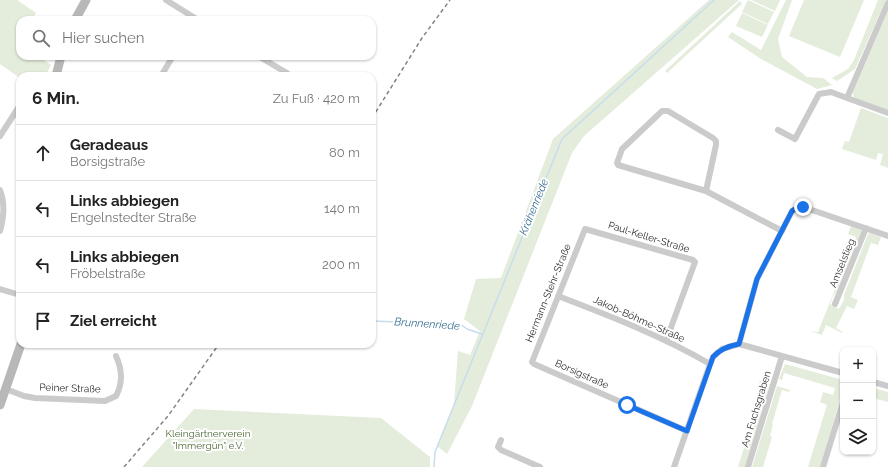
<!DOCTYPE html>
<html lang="de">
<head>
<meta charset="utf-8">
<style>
	body { margin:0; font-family:Raleway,sans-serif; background:#f2f2f2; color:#222 }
	.controls { position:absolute; right:12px; bottom:12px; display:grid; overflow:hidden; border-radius:8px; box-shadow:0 1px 3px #0004 }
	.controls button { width:36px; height:36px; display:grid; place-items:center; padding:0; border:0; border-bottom:1px solid #e0e0e0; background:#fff; color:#222; font:20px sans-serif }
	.stop { position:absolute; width:12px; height:12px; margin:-9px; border:3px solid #1a73e8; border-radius:50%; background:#fff }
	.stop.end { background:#1a73e8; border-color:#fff; box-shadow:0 1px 4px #0008 }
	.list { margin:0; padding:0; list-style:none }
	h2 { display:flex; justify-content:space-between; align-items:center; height:52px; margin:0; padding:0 16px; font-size:17px }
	h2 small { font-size:13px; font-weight:400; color:#767676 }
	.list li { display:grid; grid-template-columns:26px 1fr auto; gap:12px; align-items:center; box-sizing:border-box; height:56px; padding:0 16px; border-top:1px solid #e0e0e0 }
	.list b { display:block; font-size:15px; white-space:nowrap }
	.list p { margin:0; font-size:13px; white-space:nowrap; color:#767676 }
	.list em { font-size:13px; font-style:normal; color:#767676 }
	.icon { flex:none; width:22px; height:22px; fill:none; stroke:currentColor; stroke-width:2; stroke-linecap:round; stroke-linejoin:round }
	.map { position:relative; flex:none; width:888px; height:467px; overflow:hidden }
	.search { position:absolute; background:#fff; box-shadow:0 1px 3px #0004; left:16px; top:16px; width:360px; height:44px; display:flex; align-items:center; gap:10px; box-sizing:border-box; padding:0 14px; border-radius:12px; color:#767676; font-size:15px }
	.panel { position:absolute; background:#fff; box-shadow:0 1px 3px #0004; left:16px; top:72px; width:360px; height:276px; border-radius:12px }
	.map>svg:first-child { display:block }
	.green { fill:#e4ecdb }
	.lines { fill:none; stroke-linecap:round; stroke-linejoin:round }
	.stream { stroke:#c7dded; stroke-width:1.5 }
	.street { stroke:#cbcbcb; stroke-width:6 }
	.secondary { stroke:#b8b8b8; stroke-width:9 }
	.rail { stroke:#838383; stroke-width:1.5; stroke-dasharray:4 3; stroke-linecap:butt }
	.route { stroke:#1a73e8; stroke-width:5 }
	.labels { text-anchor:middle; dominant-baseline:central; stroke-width:4; stroke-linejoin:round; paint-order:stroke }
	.street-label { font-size:10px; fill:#2e2e2e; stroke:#fff }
	.park-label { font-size:10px; fill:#506c3a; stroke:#fff }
	.water-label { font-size:11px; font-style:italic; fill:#396f94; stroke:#fff }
</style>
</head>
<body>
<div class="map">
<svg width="888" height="467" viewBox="0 0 888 467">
	<rect width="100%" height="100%" fill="#fff"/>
	<path class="green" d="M0,0H17L36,13L32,20H20V56H38L51,65L45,76H20V78L0,64Z
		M709,0H739L584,136L572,153L472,406L447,454L437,446L454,404L458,351L470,355L480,331L464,319L476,279L501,278L553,139Z
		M748,0L774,12L768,24L742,12Z
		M751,0H780L775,11Z
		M786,0H792L778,39L782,57L807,77L823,78L832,85L817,89L761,59L728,37L732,32L761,50Z
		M804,0H864L840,57L789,36Z
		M878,0H886L855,69L837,81L832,78L848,69L854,60Z
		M740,1L742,4L667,73L665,71Z
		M888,11V111L854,99L853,92Z
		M742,13L768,25L762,37L736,26Z
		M861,108L888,118V168L880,165L883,154L878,153L876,160L842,149L845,141L849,142Z
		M851,226L861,230V232L837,291L833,296L830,304L839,309L844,300V295L868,234L870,233L881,237L878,245L871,243L851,297L858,300L854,309L847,306L836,328L843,332L842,333L826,325L822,335L811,331L818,332L856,237L848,234Z
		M785,364L843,380V389L820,467H808L827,405L820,402L823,392L833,395L835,388L784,373L782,380L779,379Z
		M760,381L770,384L745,467H738L748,435H750L753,423H755L766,386L759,383Z
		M777,386L790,390L789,392L782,390L772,424H773L770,436L772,437L763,467H752Z
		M873,388L888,392V402L873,398Z
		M194,409L381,418L430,457V467H142Z"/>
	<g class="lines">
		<path class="stream" d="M372,321L450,324L463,326L467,329L482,334
			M434,467L435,452L562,139L714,0"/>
		<path class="street" d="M166,0L198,20
			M888,3L847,98L888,113
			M258,56L287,73L288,76
			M161,76L173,56
			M778,130L795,139L819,94L831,92L847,98
			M0,136L20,105
			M0,190C5,203 4,217 0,231
			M706,191L716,145V141L713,138L668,111H662L659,114L622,149L617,163L618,165L706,191L782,231
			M0,289L20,295
			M558,296C610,316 662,336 710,364
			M835,304L866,228
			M666,341L695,262L693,260L585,229L532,362L534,364L687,431
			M739,344L757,279L792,211L797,208L803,207L888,236
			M873,382L888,386
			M6,389L24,396L35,398L105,401L116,396C123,383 122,369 116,356
			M501,440L498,447L501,450L540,467
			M674,467L710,364L713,357L722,349L739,344L843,373
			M748,467L782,356
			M823,467L843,402"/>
		<path class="secondary" d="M75,20L86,0
			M56,76L61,56
			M0,405L21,344"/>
		<path class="rail" d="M372,118L422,38L450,0
			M124,467L168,416L219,344"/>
	</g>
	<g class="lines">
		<path class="route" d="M627,405L687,431L713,357C720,349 728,346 739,344L757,279L792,211L797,208L803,207"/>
	</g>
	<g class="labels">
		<g class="street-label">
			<text transform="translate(649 237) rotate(17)">Paul-Keller-Straße</text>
			<text transform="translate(842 263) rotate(-68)">Amselstieg</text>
			<text transform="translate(548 293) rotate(-68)">Hermann-Stehr-Straße</text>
			<text transform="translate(639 319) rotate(24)">Jakob-Böhme-Straße</text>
			<text transform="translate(582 374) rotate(24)">Borsigstraße</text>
			<text transform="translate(70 388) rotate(2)">Peiner Straße</text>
			<text transform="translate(756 409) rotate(-73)">Am Fuchsgraben</text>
		</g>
		<g class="park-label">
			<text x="208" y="433">Kleingärtnerverein<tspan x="208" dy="12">"Immergün" e.V.</tspan></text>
		</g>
		<g class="water-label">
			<text transform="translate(534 207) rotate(-68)">Krähenriede</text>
			<text transform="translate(427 324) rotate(4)">Brunnenriede</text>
		</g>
	</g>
</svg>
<div class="controls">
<button>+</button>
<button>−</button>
<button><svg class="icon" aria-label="layers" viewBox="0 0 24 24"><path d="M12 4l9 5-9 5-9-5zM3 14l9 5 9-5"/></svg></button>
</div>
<div class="stop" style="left:627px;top:405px"></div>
<div class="stop end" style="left:803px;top:207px"></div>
<div class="search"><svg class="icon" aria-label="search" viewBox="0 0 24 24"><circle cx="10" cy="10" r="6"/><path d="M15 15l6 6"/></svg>Hier suchen</div>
<section class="panel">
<h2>6 Min.<small>Zu Fuß · 420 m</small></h2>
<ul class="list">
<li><svg class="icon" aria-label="ahead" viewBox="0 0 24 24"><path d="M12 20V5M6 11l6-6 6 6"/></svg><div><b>Geradeaus</b><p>Borsigstraße</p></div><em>80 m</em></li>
<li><svg class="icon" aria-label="left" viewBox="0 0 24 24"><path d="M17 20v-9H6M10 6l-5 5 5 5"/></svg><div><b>Links abbiegen</b><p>Engelnstedter Straße</p></div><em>140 m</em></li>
<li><svg class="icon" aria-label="left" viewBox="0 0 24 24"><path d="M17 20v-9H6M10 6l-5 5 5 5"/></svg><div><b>Links abbiegen</b><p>Fröbelstraße</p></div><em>200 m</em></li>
<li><svg class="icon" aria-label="arrive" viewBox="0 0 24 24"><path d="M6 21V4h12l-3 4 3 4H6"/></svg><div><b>Ziel erreicht</b></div></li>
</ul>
</section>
</div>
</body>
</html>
